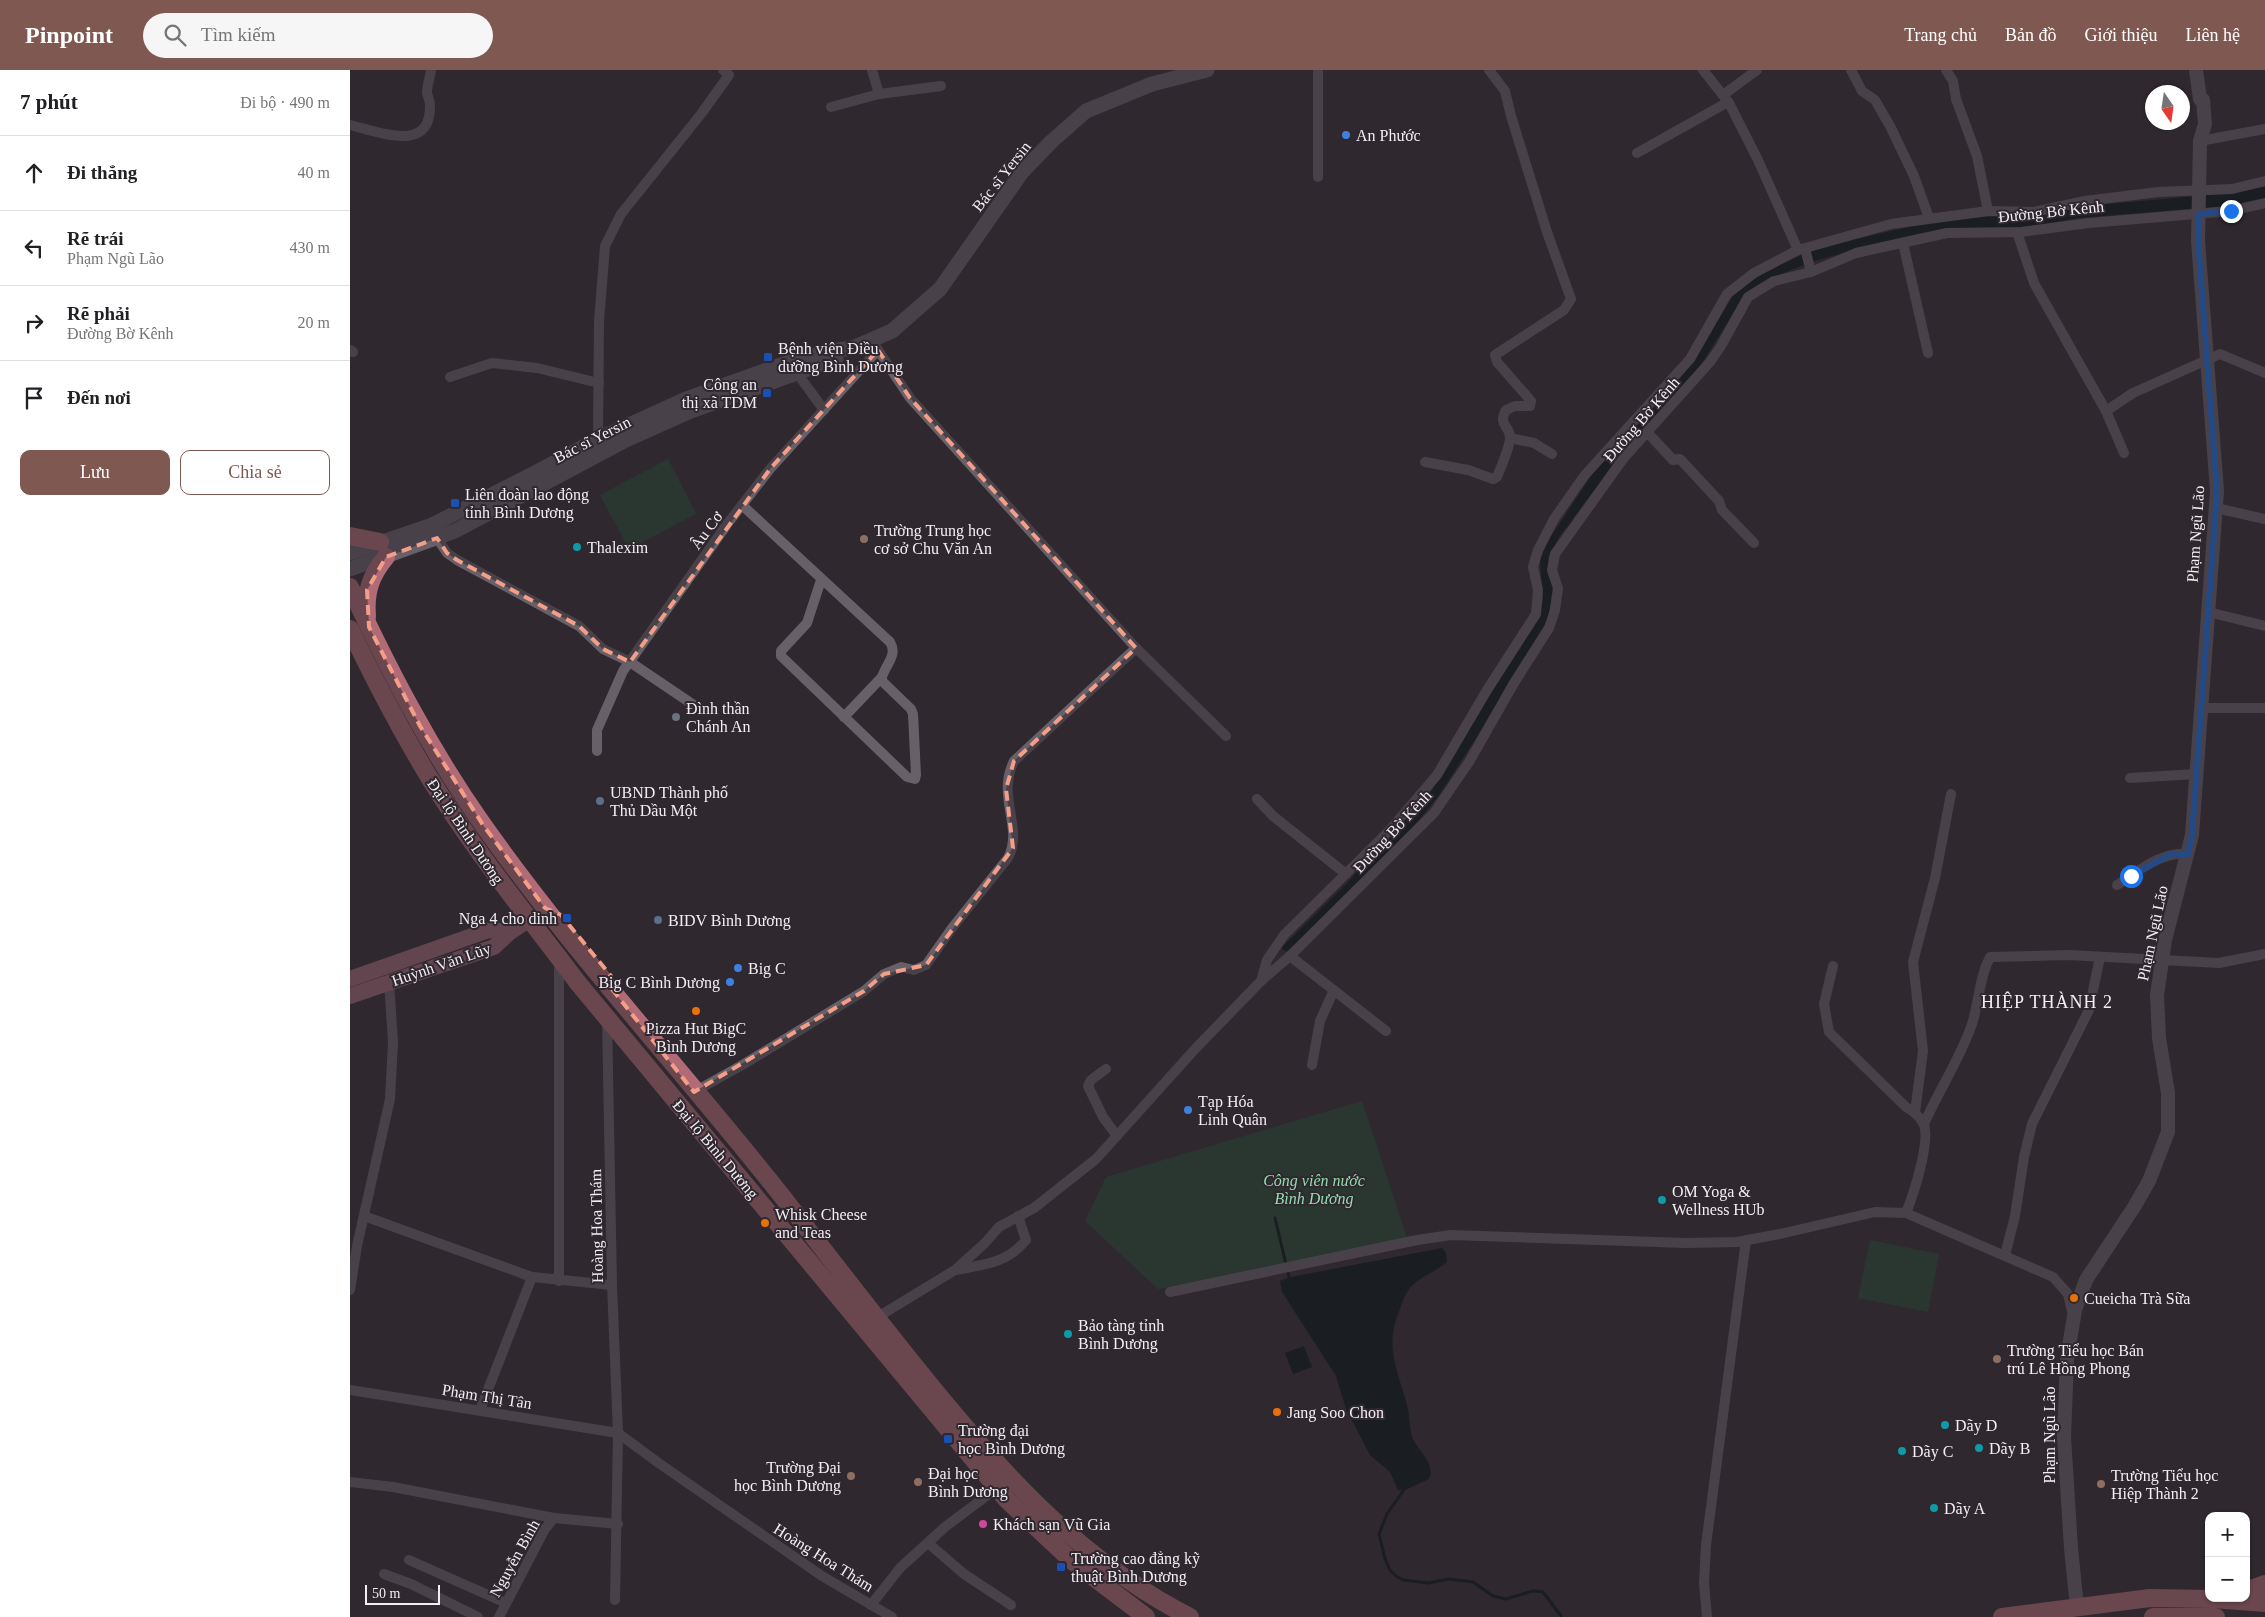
<!DOCTYPE html>
<html lang="vi">
<meta charset="utf-8">
<style>
body{margin:0;font-family:"Times New Roman",serif;background:#f6f6f6;color:#202124}
.controls{position:absolute;right:15px;bottom:15px;display:grid;overflow:hidden;border-radius:10px;box-shadow:0 1px 4px #0004}
.controls button{width:45px;height:45px;display:grid;place-items:center;padding:0;border:0;border-bottom:1px solid #e0e0e0;background:#fff;color:#202124;font:25px sans-serif}
.compass{position:absolute;left:1795px;top:15px;width:45px;height:45px;border-radius:50%;background:#fff;box-shadow:0 1px 4px #0004;rotate:167deg}
.scale{position:absolute;left:15px;bottom:12px;width:75px;box-sizing:border-box;padding-left:5px;border:2px solid #f3eef3;border-top:0;font-size:14px;line-height:18px;white-space:nowrap;color:#f3eef3;-webkit-text-stroke:4px #2f282f;paint-order:stroke}
.stop{position:absolute;width:15px;height:15px;margin:-11px;border:4px solid #1a73e8;border-radius:50%;background:#fff}
.stop.end{background:#1a73e8;border-color:#fff;box-shadow:0 1px 5px #0008}
.list{margin:0;padding:0;list-style:none}
h2{display:flex;justify-content:space-between;align-items:center;height:65px;margin:0;padding:0 20px;font-size:21px}
h2 small{font-size:16px;font-weight:400;color:#757577}
.list li{display:grid;grid-template-columns:32px 1fr auto;gap:15px;align-items:center;box-sizing:border-box;height:75px;padding:0 20px;border-top:1px solid #e0e0e0}
.list b{display:block;font-size:19px;white-space:nowrap}
.list p{margin:0;font-size:16px;white-space:nowrap;color:#757577}
.list em{font-size:16px;font-style:normal;color:#757577}
.actions{display:flex;gap:10px;padding:15px 20px}
.actions a{flex:1;padding:11px 0;border:1px solid #7f5951;border-radius:10px;text-align:center;font-size:18px;color:#7f5951}
.actions .main{background:#7f5951;color:#fff}
.icon{flex:none;width:28px;height:28px;fill:none;stroke:currentColor;stroke-width:2;stroke-linecap:round;stroke-linejoin:round}
.map{position:relative;flex:none;width:1915px;height:1547px;overflow:hidden}
header{display:flex;align-items:center;gap:30px;box-sizing:border-box;height:70px;padding:0 25px;background:#7f5951;color:#fff}
header strong{font-size:24px}
nav{display:flex;gap:28px;margin-inline-start:auto;font-size:18px}
.search{width:350px;height:45px;background:#f6f6f6;display:flex;align-items:center;gap:12px;box-sizing:border-box;padding:0 18px;border-radius:28px;color:#757577;font-size:19px}
main{display:flex}
aside{flex:1;background:#fff}
.map>svg:first-child{display:block}
.green{fill:#244a34}
.water{fill:#011213}
.lines{fill:none;stroke-linecap:round;stroke-linejoin:round}
.stream{stroke:#011213;stroke-width:3}
.minor{stroke:#686068;stroke-width:10}
.tertiary{stroke:#686068;stroke-width:14}
.secondary{stroke:#686068;stroke-width:15}
.primary{stroke:#9f6873;stroke-width:16}
.trunk{stroke:#b16b76;stroke-width:18}
.route{stroke:#1a73e8;stroke-width:6}
.marked{fill:none;stroke:#f49e87;stroke-width:4;stroke-dasharray:10 6;stroke-linejoin:round}
.shop-dot{fill:#3f7fe0;stroke:#2f282f;stroke-width:2}
.transit-dot{fill:#1a4fb4;stroke:#2f282f;stroke-width:2}
.education-dot{fill:#8d6e63;stroke:#2f282f;stroke-width:2}
.culture-dot{fill:#0f9aa8;stroke:#2f282f;stroke-width:2}
.worship-dot{fill:#6b7280;stroke:#2f282f;stroke-width:2}
.service-dot{fill:#5c6f8a;stroke:#2f282f;stroke-width:2}
.food-dot{fill:#e8710a;stroke:#2f282f;stroke-width:2}
.hotel-dot{fill:#d1479c;stroke:#2f282f;stroke-width:2}
.labels{text-anchor:middle;stroke-width:4;stroke-linejoin:round;paint-order:stroke}
.poi-label{font-size:16px;fill:#f3eef3;stroke:#2f282f;text-anchor:start}
.street-label{font-size:16px;fill:#f3eef3;stroke:#2f282f}
.park-label{font-size:16px;font-style:italic;fill:#93ddb0;stroke:#2f282f}
.neighbourhood-label{font-size:18px;letter-spacing:1px;fill:#f3eef3;stroke:#2f282f}
</style>
<header>
<strong>Pinpoint</strong>
<div class="search"><svg class="icon" aria-label="search" viewBox="0 0 24 24"><circle cx="10" cy="10" r="6"/><path d="M15 15l6 6"/></svg>Tìm kiếm</div>
<nav><a>Trang chủ</a><a>Bản đồ</a><a>Giới thiệu</a><a>Liên hệ</a></nav>
</header>
<main>
<aside>
<h2>7 phút<small>Đi bộ · 490 m</small></h2>
<ul class="list">
<li><svg class="icon" aria-label="ahead" viewBox="0 0 24 24"><path d="M12 20V5M6 11l6-6 6 6"/></svg><div><b>Đi thẳng</b></div><em>40 m</em></li>
<li><svg class="icon" aria-label="left" viewBox="0 0 24 24"><path d="M17 20v-9H6M10 6l-5 5 5 5"/></svg><div><b>Rẽ trái</b><p>Phạm Ngũ Lão</p></div><em>430 m</em></li>
<li><svg class="icon" aria-label="right" viewBox="0 0 24 24"><path d="M7 20v-9h11M14 6l5 5-5 5"/></svg><div><b>Rẽ phải</b><p>Đường Bờ Kênh</p></div><em>20 m</em></li>
<li><svg class="icon" aria-label="arrive" viewBox="0 0 24 24"><path d="M6 21V4h12l-3 4 3 4H6"/></svg><div><b>Đến nơi</b></div></li>
</ul>
<div class="actions"><a class="main">Lưu</a><a>Chia sẻ</a></div>
</aside>
<div class="map">
<svg width="1915" height="1547" viewBox="0 0 1915 1547">
<rect width="100%" height="100%" fill="#2f282f"/>
<g class="green">
<polygon points="318,389 346,444 279,479 250,425"/>
<polygon points="1012,1031 1059,1174 808,1219 735,1151 756,1107"/>
<polygon points="1520,1170 1589,1184 1578,1242 1508,1228"/>
</g>
<g class="water">
<polygon points="1915,115 1915,128 1875,136 1729,148 1671,158 1619,158 1571,163 1517,176 1462,192 1436,202 1404,219 1392,229 1347,301 1276,377 1210,466 1198,488 1199,500 1203,517 1198,549 1123,673 1089,725 1069,750 1041,780 937,882 931,878 996,814 1082,720 1189,545 1193,530 1190,490 1198,471 1243,403 1322,318 1344,291 1385,222 1412,203 1467,178 1576,153 1648,145 1659,148 1676,148 1736,136 1869,124"/>
<path d="M 1092,1178 L 1096,1183 L 1097,1192 C 1086,1202 1070,1206 1060,1218 C 1055,1224 1052,1232 1050,1239 C 1034,1276 1047,1298 1057,1335 C 1060,1345 1059,1359 1063,1369 C 1069,1382 1086,1393 1079,1409 L 1055,1420 L 1048,1420 L 1040,1402 L 1020,1385 L 996,1339 L 986,1306 L 932,1222 L 930,1211 L 941,1207 Z"/>
<polygon points="954,1276 962,1297 943,1304 935,1283"/>
</g>
<g class="lines">
<g class="stream">
<polyline points="925,1148 940,1211"/>
<polyline points="1055,1418 1037,1444 1029,1464 1035,1489 1040,1500 1046,1506 1053,1510 1078,1513 1099,1509 1123,1512 1143,1526 1156,1529 1183,1521 1193,1522 1211,1546"/>
</g>
<g class="minor">
<polyline points="522,0 529,24"/>
<polyline points="1353,0 1379,33 1408,90 1448,180"/>
<polyline points="1501,0 1512,21 1525,30 1540,56 1564,106 1579,148"/>
<polyline points="1596,0 1603,11 1606,29 1627,86 1638,141"/>
<polyline points="1373,25 1407,0"/>
<polyline points="481,37 529,24 591,16"/>
<path d="M 0,55 C 30,62 81,84 80,35 C 80,31 78,27 77,23 C 77,15 80,8 81,0"/>
<polyline points="1850,71 1915,59"/>
<polyline points="1287,83 1378,32"/>
<polyline points="968,107 968,0"/>
<polyline points="1667,162 1684,213 1756,341 1774,383"/>
<polyline points="1553,173 1578,283"/>
<polyline points="1455,178 1461,202"/>
<polyline points="522,271 560,328 786,578 876,666"/>
<polyline points="0,280 3,282"/>
<polyline points="447,303 474,340"/>
<polyline points="100,307 142,293 187,298 249,313"/>
<polyline points="1756,341 1783,323 1870,284 1915,303"/>
<polyline points="1297,362 1323,390 1330,389 1369,431 1372,440 1404,473"/>
<polyline points="1160,368 1184,373 1202,384"/>
<polyline points="248,369 249,251 255,176 271,144 351,44 379,5 373,0"/>
<path d="M 1075,392 L 1118,400 L 1143,409 L 1147,407 C 1151,397 1159,379 1160,369 C 1161,355 1147,356 1156,340 L 1165,336 L 1180,336 L 1181,331 L 1147,292 L 1145,285 L 1214,240 L 1221,229 L 1197,162 L 1161,46 L 1155,21 L 1139,0"/>
<path d="M 392,435 L 540,572 C 548,585 536,594 532,607 L 532,611 L 561,639 L 563,644 L 566,705 L 565,709 L 557,707 L 431,586 L 431,581 L 457,553 L 471,510"/>
<polyline points="1866,438 1915,449"/>
<polyline points="87,468 97,483 107,490 229,556 253,579 280,592 351,640"/>
<polyline points="1858,542 1915,556"/>
<polyline points="1851,638 1915,638"/>
<polyline points="494,647 532,607"/>
<polyline points="247,681 247,660 273,601 378,453 420,399 528,280"/>
<polyline points="1780,708 1846,704"/>
<polyline points="907,729 923,746 996,804"/>
<path d="M 1767,815 C 1789,801 1811,781 1838,784"/>
<polyline points="940,886 1036,961"/>
<polyline points="209,889 209,1211"/>
<path d="M 1483,896 L 1474,934 L 1479,962 L 1556,1037 C 1563,1041 1569,1045 1573,1053 C 1582,1068 1563,1126 1556,1143 L 1703,1207 L 1718,1224 L 1723,1245"/>
<polyline points="911,911 940,886 1084,743 1119,692 1164,613 1199,558 1205,540 1208,518 1202,500 1205,484 1273,389 1360,292 1371,276 1398,227 1424,211 1461,202 1506,183 1597,163 1671,162 1739,153 1881,141 1915,133"/>
<polyline points="257,948 262,1215 268,1363 265,1530"/>
<polyline points="962,995 970,951 984,920"/>
<polyline points="756,999 741,1010 738,1016 753,1047 767,1066"/>
<path d="M 344,1022 L 394,994 L 514,921 L 534,904 L 551,897 L 564,900 L 576,895 L 602,858 L 658,788 C 674,758 646,727 664,691 L 786,578"/>
<polyline points="1565,1042 1573,981 1563,892 1585,808 1601,724"/>
<path d="M 1574,1054 C 1589,1020 1610,989 1622,954 C 1629,932 1629,908 1640,887 L 1719,885 L 1869,893 L 1915,884"/>
<polyline points="14,1146 182,1207 262,1215"/>
<polyline points="1655,1185 1665,1146 1674,1087 1682,1054 1739,940 1750,887"/>
<path d="M 606,1200 C 632,1195 658,1193 676,1170 L 668,1146"/>
<polyline points="0,1220 7,1176 40,1029 43,972 39,912"/>
<polyline points="820,1222 1067,1170 1101,1165 1336,1173 1387,1172 1430,1164 1525,1142 1556,1143"/>
<polyline points="526,1248 605,1200 634,1174 649,1157 684,1138 746,1089 846,978 911,911 917,890 934,865 1040,760 1087,705 1137,620 1186,544 1188,520 1183,497 1188,480 1204,449 1234,406 1340,289 1377,224 1404,203 1448,180 1541,154 1638,141 1684,142 1735,131 1808,122 1882,119 1915,111"/>
<polyline points="0,1320 268,1363 310,1394 472,1506 542,1547"/>
<polyline points="130,1340 182,1207"/>
<polyline points="0,1412 43,1417 204,1448"/>
<polyline points="578,1473 614,1504 661,1535"/>
<polyline points="59,1490 156,1533"/>
<polyline points="34,1504 61,1514 128,1547"/>
<polyline points="521,1535 550,1498 595,1457 647,1418"/>
<polyline points="149,1547 195,1459 204,1448 268,1454"/>
<polyline points="1357,1547 1354,1513 1356,1475 1396,1170"/>
</g>
<polyline class="tertiary" points="1727,1537 1721,1478 1714,1367 1717,1289 1725,1240 1736,1210 1784,1137 1799,1111 1818,1062 1818,1023 1809,968 1807,925 1815,870 1842,765 1867,421 1848,171 1850,71 1855,54 1853,30 1850,29 1846,0"/>
<g class="secondary">
<polyline points="0,483 82,455 181,405 248,369 336,329 428,296 479,281 503,278 542,261 590,219 672,102 701,72 736,41 802,14 857,0"/>
<polyline points="0,499 105,461 276,370 341,341 486,289"/>
</g>
<g class="primary">
<polyline points="0,909 139,860 160,862"/>
<polyline points="0,926 144,877 160,862 178,850"/>
</g>
<g class="trunk">
<polyline points="0,466 30,472"/>
<path d="M 0,517 C 38,598 79,678 131,752 C 224,884 335,1003 435,1130 C 479,1187 523,1244 568,1300 C 645,1396 728,1490 840,1547"/>
<path d="M 17,547 C 15,523 20,506 36,487"/>
<path d="M 0,559 C 24,609 50,659 79,707 C 123,779 177,845 228,913 L 657,1430 L 721,1490 L 796,1547"/>
<polyline points="1896,1521 1915,1514"/>
<polyline points="1652,1547 1800,1528 1863,1529 1915,1533"/>
<polyline points="1803,1547 1866,1547"/>
</g>
</g>
<g class="lines">
<polyline class="route" points="1781,806 1821,784 1838,784 1842,765 1867,421 1848,171 1849,144 1881,141"/>
</g>
<path d="M0 0H1915V1547H0ZM 528,280 L 560,328 L 786,578 L 664,691 L 656,719 L 663,778 L 576,895 L 534,904 L 514,921 L 344,1022 L 261,918 L 261,906 L 211,845 L 195,838 L 133,755 L 70,656 L 19,557 L 17,520 L 36,487 L 87,468 L 97,483 L 107,490 L 229,556 L 253,579 L 280,592 L 420,399 Z" fill="#2f282f" fill-opacity=".55" fill-rule="evenodd"/>
<path class="marked" d="M 528,280 L 560,328 L 786,578 L 664,691 L 656,719 L 663,778 L 576,895 L 534,904 L 514,921 L 344,1022 L 261,918 L 261,906 L 211,845 L 195,838 L 133,755 L 70,656 L 19,557 L 17,520 L 36,487 L 87,468 L 97,483 L 107,490 L 229,556 L 253,579 L 280,592 L 420,399 Z"/>
<g class="shop-dot">
<circle cx="996" cy="65" r="5"/>
<circle cx="388" cy="898" r="5"/>
<circle cx="380" cy="912" r="5"/>
<circle cx="838" cy="1040" r="5"/>
</g>
<g class="transit-dot">
<rect x="413" y="282" width="10" height="10" rx="2.5"/>
<rect x="412" y="318" width="10" height="10" rx="2.5"/>
<rect x="100" y="428" width="10" height="10" rx="2.5"/>
<rect x="212" y="843" width="10" height="10" rx="2.5"/>
<rect x="593" y="1364" width="10" height="10" rx="2.5"/>
<rect x="706" y="1492" width="10" height="10" rx="2.5"/>
</g>
<g class="education-dot">
<circle cx="514" cy="469" r="5"/>
<circle cx="1647" cy="1289" r="5"/>
<circle cx="501" cy="1406" r="5"/>
<circle cx="568" cy="1412" r="5"/>
<circle cx="1751" cy="1414" r="5"/>
</g>
<g class="culture-dot">
<circle cx="227" cy="477" r="5"/>
<circle cx="1312" cy="1130" r="5"/>
<circle cx="718" cy="1264" r="5"/>
<circle cx="1595" cy="1355" r="5"/>
<circle cx="1629" cy="1378" r="5"/>
<circle cx="1552" cy="1381" r="5"/>
<circle cx="1584" cy="1438" r="5"/>
</g>
<circle class="worship-dot" cx="326" cy="647" r="5"/>
<g class="service-dot">
<circle cx="250" cy="731" r="5"/>
<circle cx="308" cy="850" r="5"/>
</g>
<g class="food-dot">
<circle cx="346" cy="941" r="5"/>
<circle cx="415" cy="1153" r="5"/>
<circle cx="1724" cy="1228" r="5"/>
<circle cx="927" cy="1342" r="5"/>
</g>
<circle class="hotel-dot" cx="633" cy="1454" r="5"/>
<g class="labels">
<g class="poi-label">
<text x="1006" y="71">An Phước</text>
<text x="428" y="284">Bệnh viện Điều<tspan x="428" dy="18">dưỡng Bình Dương</tspan></text>
<text x="407" y="320" text-anchor="end">Công an<tspan x="407" dy="18">thị xã TDM</tspan></text>
<text x="115" y="430">Liên đoàn lao động<tspan x="115" dy="18">tỉnh Bình Dương</tspan></text>
<text x="524" y="466">Trường Trung học<tspan x="524" dy="18">cơ sở Chu Văn An</tspan></text>
<text x="237" y="483">Thalexim</text>
<text x="336" y="644">Đình thần<tspan x="336" dy="18">Chánh An</tspan></text>
<text x="260" y="728">UBND Thành phố<tspan x="260" dy="18">Thủ Dầu Một</tspan></text>
<text x="207" y="854" text-anchor="end">Nga 4 cho dinh</text>
<text x="318" y="856">BIDV Bình Dương</text>
<text x="398" y="904">Big C</text>
<text x="370" y="918" text-anchor="end">Big C Bình Dương</text>
<text x="346" y="964" text-anchor="middle">Pizza Hut BigC<tspan x="346" dy="18">Bình Dương</tspan></text>
<text x="848" y="1037">Tạp Hóa<tspan x="848" dy="18">Linh Quân</tspan></text>
<text x="1322" y="1127">OM Yoga &amp;<tspan x="1322" dy="18">Wellness HUb</tspan></text>
<text x="425" y="1150">Whisk Cheese<tspan x="425" dy="18">and Teas</tspan></text>
<text x="1734" y="1234">Cueicha Trà Sữa</text>
<text x="728" y="1261">Bảo tàng tỉnh<tspan x="728" dy="18">Bình Dương</tspan></text>
<text x="1657" y="1286">Trường Tiểu học Bán<tspan x="1657" dy="18">trú Lê Hồng Phong</tspan></text>
<text x="937" y="1348">Jang Soo Chon</text>
<text x="1605" y="1361">Dãy D</text>
<text x="608" y="1366">Trường đại<tspan x="608" dy="18">học Bình Dương</tspan></text>
<text x="1639" y="1384">Dãy B</text>
<text x="1562" y="1387">Dãy C</text>
<text x="491" y="1403" text-anchor="end">Trường Đại<tspan x="491" dy="18">học Bình Dương</tspan></text>
<text x="578" y="1409">Đại học<tspan x="578" dy="18">Bình Dương</tspan></text>
<text x="1761" y="1411">Trường Tiểu học<tspan x="1761" dy="18">Hiệp Thành 2</tspan></text>
<text x="1594" y="1444">Dãy A</text>
<text x="643" y="1460">Khách sạn Vũ Gia</text>
<text x="721" y="1494">Trường cao đẳng kỹ<tspan x="721" dy="18">thuật Bình Dương</tspan></text>
</g>
<g class="street-label">
<text transform="translate(651 106) rotate(-52)" y="6">Bác sĩ Yersin</text>
<text transform="translate(1701 141) rotate(-6)" y="6">Đường Bờ Kênh</text>
<text transform="translate(1291 349) rotate(-49)" y="6">Đường Bờ Kênh</text>
<text transform="translate(242 369) rotate(-27)" y="6">Bác sĩ Yersin</text>
<text transform="translate(356 460) rotate(-54)" y="6">Âu Cơ</text>
<text transform="translate(1845 464) rotate(-86)" y="6">Phạm Ngũ Lão</text>
<text transform="translate(116 761) rotate(56)" y="6">Đại lộ Bình Dương</text>
<text transform="translate(1042 761) rotate(-47)" y="6">Đường Bờ Kênh</text>
<text transform="translate(1802 863) rotate(-78)" y="6">Phạm Ngũ Lão</text>
<text transform="translate(91 894) rotate(-19)" y="6">Huỳnh Văn Lũy</text>
<text transform="translate(366 1079) rotate(50)" y="6">Đại lộ Bình Dương</text>
<text transform="translate(246 1156) rotate(-91)" y="6">Hoàng Hoa Thám</text>
<text transform="translate(137 1326) rotate(9)" y="6">Phạm Thị Tân</text>
<text transform="translate(1699 1365) rotate(-90)" y="6">Phạm Ngũ Lão</text>
<text transform="translate(474 1487) rotate(32)" y="6">Hoàng Hoa Thám</text>
<text transform="translate(164 1488) rotate(-61)" y="6">Nguyễn Bình</text>
</g>
<g class="park-label">
<text x="964" y="1116">Công viên nước<tspan x="964" dy="18">Bình Dương</tspan></text>
</g>
<g class="neighbourhood-label">
<text x="1697" y="938">HIỆP THÀNH 2</text>
</g>
</g>
</svg>
<div class="controls">
<button>+</button>
<button>−</button>
</div>
<svg class="compass" viewBox="-18 -18 36 36"><path d="M0-13l5 13h-10z" fill="#e53935"/><path d="M0 13l5-13h-10z" fill="#757577"/></svg>
<div class="scale">50 m</div>
<div class="stop" style="left:1781px;top:806px"></div>
<div class="stop end" style="left:1881px;top:141px"></div>
</div>
</main>
